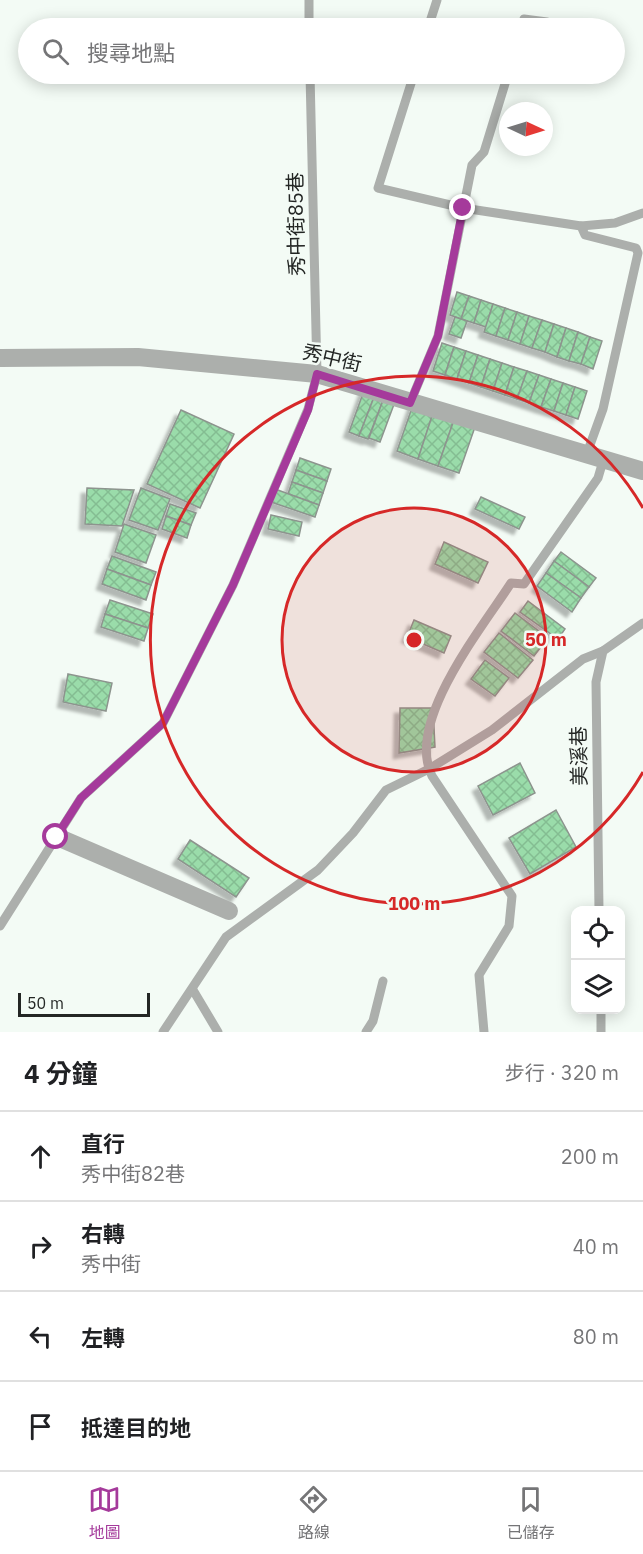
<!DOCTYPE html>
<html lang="zh-TW">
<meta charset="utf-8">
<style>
body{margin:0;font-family:"IBM Plex Sans","Noto Sans TC",sans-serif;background:#f2f2f2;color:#202124}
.controls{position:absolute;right:18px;bottom:18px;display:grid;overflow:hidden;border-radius:12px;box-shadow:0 3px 15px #0003}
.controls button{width:54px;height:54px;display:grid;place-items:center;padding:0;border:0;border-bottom:2px solid #e0e0e0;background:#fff;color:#202124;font:30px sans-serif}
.compass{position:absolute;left:499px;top:102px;width:54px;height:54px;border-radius:50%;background:#fff;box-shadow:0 3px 15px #0003;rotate:94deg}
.scale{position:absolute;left:18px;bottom:15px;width:132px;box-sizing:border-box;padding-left:6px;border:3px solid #232624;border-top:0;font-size:16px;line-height:21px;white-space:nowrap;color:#232624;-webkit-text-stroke:4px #f3fbf5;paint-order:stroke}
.stop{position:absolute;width:18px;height:18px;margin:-14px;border:4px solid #a53a9b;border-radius:50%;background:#fff}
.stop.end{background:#a53a9b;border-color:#fff;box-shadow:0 2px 6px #0008}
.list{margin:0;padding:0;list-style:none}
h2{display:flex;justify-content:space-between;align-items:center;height:78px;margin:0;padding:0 24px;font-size:26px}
h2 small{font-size:20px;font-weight:400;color:#757577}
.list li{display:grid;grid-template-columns:39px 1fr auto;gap:18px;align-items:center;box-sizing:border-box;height:90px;padding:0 24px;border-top:2px solid #e0e0e0}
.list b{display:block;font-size:22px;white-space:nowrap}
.list p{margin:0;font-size:20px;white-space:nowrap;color:#757577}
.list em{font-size:20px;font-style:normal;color:#757577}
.icon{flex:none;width:33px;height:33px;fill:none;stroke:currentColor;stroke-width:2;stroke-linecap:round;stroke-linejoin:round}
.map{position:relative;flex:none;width:643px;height:1032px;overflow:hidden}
.search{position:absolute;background:#fff;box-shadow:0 3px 15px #0003;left:18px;right:18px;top:18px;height:66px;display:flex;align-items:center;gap:15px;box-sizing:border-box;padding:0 21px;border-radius:33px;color:#757577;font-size:22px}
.sheet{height:438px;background:#fff}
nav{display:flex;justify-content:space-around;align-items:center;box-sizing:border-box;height:84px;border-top:2px solid #e0e0e0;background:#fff;font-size:16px;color:#757577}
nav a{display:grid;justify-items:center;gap:3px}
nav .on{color:#a53a9b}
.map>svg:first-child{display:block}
.building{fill:url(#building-cross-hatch);stroke:#8d948e;stroke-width:1.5;filter:url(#shadow)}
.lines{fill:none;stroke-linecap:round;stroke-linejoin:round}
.service{stroke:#acafac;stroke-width:9}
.minor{stroke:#acafac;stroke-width:18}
.route{stroke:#a53a9b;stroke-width:8}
.ring{fill:none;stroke:#d62828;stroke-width:3}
.labels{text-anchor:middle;stroke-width:5;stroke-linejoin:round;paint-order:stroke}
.street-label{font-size:20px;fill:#232624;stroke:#f3fbf5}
.centre{fill:#d62828;stroke:#f3fbf5;stroke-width:3}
.ring-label{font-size:18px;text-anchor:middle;font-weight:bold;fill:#d62828;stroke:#f3fbf5;stroke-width:5;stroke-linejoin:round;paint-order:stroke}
</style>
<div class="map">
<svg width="643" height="1032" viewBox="0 0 643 1032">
<defs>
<pattern id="building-cross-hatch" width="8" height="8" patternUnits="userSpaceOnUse" patternTransform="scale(1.5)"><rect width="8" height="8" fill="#9adcaa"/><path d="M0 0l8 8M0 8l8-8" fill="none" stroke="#84bd92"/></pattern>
<filter id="shadow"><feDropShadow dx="-5.5" dy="5.5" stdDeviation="1.5" flood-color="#0004"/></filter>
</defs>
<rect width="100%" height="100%" fill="#f3fbf5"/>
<g class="building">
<polygon points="457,292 469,296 461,319 450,315"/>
<polygon points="469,296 481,300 474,323 461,319"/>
<polygon points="481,300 493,304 486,327 474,323"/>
<polygon points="493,304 505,308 496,336 484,332"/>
<polygon points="505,308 517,312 508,340 496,336"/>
<polygon points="517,312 529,316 520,344 508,340"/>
<polygon points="529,316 542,320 532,348 520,344"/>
<polygon points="455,317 467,321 461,338 449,334"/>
<polygon points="542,320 554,324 545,352 532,348"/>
<polygon points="554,324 566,328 557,357 545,352"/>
<polygon points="566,328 578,332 569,361 557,357"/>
<polygon points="578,332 590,337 581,364 569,361"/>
<polygon points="590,337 602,341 593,369 581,364"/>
<polygon points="442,343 454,347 445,375 433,371"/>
<polygon points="454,347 466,351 457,379 445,375"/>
<polygon points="466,351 478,355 469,383 457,379"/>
<polygon points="478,355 490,359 481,387 469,383"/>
<polygon points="490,359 502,363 493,391 481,387"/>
<polygon points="502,363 514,367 505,395 493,391"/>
<polygon points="514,367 527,371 517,399 505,395"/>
<polygon points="527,371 539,375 529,403 517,399"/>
<polygon points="539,375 551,379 541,407 529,403"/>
<polygon points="551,379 563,383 554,411 541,407"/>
<polygon points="563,383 575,387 566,415 554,411"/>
<polygon points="575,387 587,391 578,419 566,415"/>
<polygon points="365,388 376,392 359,436 349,432"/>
<polygon points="376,392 385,395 368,439 359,436"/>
<polygon points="385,395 396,399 380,442 369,438"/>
<polygon points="414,402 434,410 418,459 397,451"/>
<polygon points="181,410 234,434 200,508 147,484"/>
<polygon points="434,410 455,417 438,466 418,459"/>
<polygon points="455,417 476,424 459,473 438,466"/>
<polygon points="300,458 331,469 327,481 296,470"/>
<polygon points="296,470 327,481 323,493 292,482"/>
<polygon points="292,482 323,493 319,505 288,494"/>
<polygon points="87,488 134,490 122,526 85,524"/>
<polygon points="141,488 170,499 158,530 129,520"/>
<polygon points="275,489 319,505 315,517 271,502"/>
<polygon points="481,497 525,517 519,529 475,509"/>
<polygon points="170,504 196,513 191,525 166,516"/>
<polygon points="271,515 302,522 299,536 268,529"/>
<polygon points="166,516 191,525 187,538 162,529"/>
<polygon points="124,524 156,535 146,563 115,552"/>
<polygon points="444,542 488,562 478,583 435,564"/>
<polygon points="561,552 596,578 589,587 554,561"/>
<polygon points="112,556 156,572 151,585 107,569"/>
<polygon points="554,561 589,587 581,598 546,573"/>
<polygon points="107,569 151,585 146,600 102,584"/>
<polygon points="546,573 581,598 572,612 537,586"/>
<polygon points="110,600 153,614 148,628 105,614"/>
<polygon points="528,601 565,629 558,639 520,612"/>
<polygon points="515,613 548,638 534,656 501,631"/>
<polygon points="105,614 148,628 144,641 101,627"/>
<polygon points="414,620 451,636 444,653 407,637"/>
<polygon points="499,633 533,660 518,678 484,652"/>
<polygon points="485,660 509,678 495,696 471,679"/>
<polygon points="68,674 112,683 106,711 63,702"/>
<polygon points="400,708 433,708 435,747 399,753"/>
<polygon points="520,763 535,793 493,815 478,786"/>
<polygon points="556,810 576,847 530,874 509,838"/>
<polygon points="190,840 249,878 236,897 178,859"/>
</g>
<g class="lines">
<g class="service">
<polyline points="309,0 309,28"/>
<polyline points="428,28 437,0"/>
<polyline points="521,28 524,19 547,22"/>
<polyline points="414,74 378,188 463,208 581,226 585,235 636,248 638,253 603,409 586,456"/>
<polyline points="581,226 615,223 643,213"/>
<polyline points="410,403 438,336 472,165 484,152 508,74"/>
<polyline points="599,910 596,682 603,651 643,623"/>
<polyline points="0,926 81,798 163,723 233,585 308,409 317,374 310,74"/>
<polyline points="193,990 218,1032"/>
<polyline points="601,1010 601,1032"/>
<polyline points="163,1032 226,937 318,870 353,833 386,790 429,769 492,730 583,659 603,651"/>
<polyline points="366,1032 373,1021 383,981"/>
<path d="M 484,1032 L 479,975 L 509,926 L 512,896 L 432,776 C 405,722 482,628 511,583 L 524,584 L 598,478 L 603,461"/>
</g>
<g class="minor">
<polyline points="0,358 138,357 317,374 643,471"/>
<polyline points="55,836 229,911"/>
</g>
</g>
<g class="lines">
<polyline class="route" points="56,837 81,798 163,723 233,585 308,410 317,374 410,403 438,336 463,208"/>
</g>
<circle cx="414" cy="640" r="132" fill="#d62828" fill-opacity=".12"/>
<g class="ring">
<circle cx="414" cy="640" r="132"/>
<path d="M643 772A264 264 0 1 1 643 508"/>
</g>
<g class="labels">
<g class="street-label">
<text transform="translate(296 224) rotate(-91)" y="7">秀中街85巷</text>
<text transform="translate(332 358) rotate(13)" y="7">秀中街</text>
<text transform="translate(579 756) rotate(-91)" y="7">美溪巷</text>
</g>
</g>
<circle cx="414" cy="640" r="9" class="centre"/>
<g class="ring-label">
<text x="546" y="646">50 m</text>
<text x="414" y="910">100 m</text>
</g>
</svg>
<div class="controls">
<button><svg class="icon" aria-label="locate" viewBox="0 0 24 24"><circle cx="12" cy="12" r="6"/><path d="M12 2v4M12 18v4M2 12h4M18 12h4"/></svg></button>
<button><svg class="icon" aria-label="layers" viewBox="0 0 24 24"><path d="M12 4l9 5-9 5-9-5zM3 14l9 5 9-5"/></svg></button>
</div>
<svg class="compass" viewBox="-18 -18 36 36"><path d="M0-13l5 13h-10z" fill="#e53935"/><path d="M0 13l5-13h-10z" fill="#757577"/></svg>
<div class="scale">50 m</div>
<div class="stop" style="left:56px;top:837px"></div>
<div class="stop end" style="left:463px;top:208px"></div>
<div class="search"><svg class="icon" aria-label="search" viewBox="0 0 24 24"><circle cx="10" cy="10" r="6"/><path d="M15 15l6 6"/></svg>搜尋地點</div>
</div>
<section class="sheet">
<h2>4 分鐘<small>步行 · 320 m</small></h2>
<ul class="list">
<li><svg class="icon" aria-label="ahead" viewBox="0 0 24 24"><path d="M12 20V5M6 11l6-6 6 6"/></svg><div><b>直行</b><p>秀中街82巷</p></div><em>200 m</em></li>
<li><svg class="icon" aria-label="right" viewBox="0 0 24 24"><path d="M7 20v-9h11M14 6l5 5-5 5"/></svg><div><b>右轉</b><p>秀中街</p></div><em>40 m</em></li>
<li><svg class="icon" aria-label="left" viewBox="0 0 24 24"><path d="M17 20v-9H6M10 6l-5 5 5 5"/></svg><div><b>左轉</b></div><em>80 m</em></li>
<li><svg class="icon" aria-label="arrive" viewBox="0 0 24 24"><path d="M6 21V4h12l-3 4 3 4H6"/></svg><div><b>抵達目的地</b></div></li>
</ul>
</section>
<nav>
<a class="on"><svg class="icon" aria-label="map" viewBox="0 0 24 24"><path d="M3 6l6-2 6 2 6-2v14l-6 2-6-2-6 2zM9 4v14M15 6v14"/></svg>地圖</a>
<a><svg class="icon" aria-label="directions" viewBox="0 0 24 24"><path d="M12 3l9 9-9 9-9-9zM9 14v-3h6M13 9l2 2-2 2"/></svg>路線</a>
<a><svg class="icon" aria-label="saved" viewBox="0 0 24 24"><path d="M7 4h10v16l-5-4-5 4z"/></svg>已儲存</a>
</nav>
